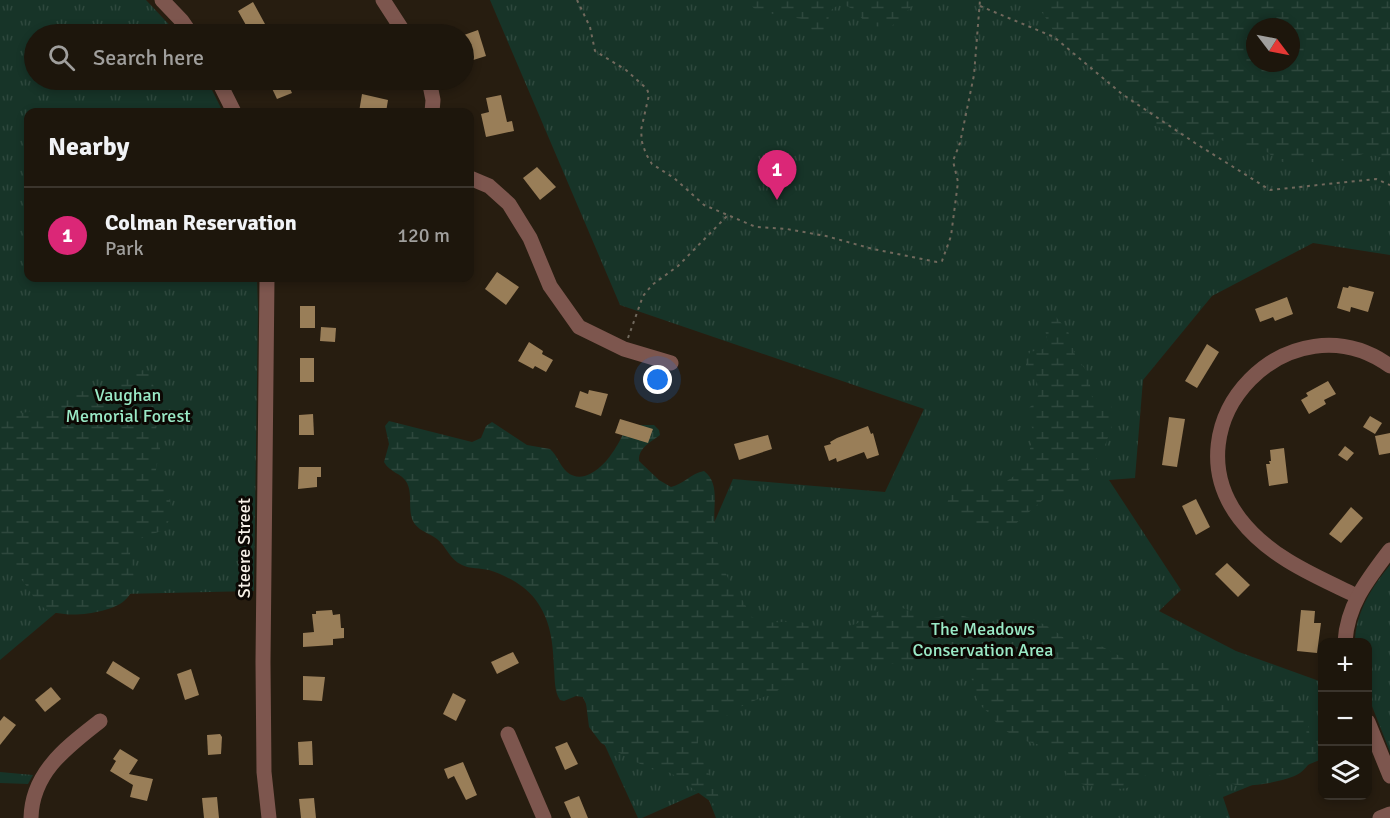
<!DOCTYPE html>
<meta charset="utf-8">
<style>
body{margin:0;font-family:Signika,sans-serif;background:#2a231a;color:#f1f3f6}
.controls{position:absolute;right:18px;bottom:18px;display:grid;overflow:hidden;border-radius:12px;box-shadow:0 3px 9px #0003}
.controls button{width:54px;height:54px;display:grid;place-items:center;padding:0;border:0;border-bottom:2px solid #3b352d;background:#1d160c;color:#f1f3f6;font:30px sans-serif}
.compass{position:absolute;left:1246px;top:18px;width:54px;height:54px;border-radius:50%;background:#1d160c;box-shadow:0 3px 9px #0003;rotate:122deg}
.you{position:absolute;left:658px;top:380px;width:21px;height:21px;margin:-15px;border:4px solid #fff;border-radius:50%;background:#1a73e8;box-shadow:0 0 0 9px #1a73e833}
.badge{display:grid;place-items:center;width:39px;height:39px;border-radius:50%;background:#db2777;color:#fff;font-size:20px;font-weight:700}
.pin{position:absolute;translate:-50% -50px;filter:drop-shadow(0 2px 3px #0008)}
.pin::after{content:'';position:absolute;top:32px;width:21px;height:18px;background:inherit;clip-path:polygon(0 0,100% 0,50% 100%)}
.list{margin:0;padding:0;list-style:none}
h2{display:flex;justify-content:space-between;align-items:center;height:78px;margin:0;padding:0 24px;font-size:26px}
h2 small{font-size:20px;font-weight:400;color:#a09f9d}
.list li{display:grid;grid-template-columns:39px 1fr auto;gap:18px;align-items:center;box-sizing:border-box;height:96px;padding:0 24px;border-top:2px solid #3b352d}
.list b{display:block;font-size:22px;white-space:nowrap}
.list p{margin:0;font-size:20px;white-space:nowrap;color:#a09f9d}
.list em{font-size:20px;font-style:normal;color:#a09f9d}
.icon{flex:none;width:33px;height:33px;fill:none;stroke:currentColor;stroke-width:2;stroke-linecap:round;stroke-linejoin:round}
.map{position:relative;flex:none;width:1390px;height:818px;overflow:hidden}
.search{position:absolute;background:#1d160c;box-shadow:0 3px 9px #0003;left:24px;top:24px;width:450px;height:66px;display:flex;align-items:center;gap:15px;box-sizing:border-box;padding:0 21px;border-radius:33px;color:#a09f9d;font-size:22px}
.panel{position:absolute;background:#1d160c;box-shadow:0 3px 9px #0003;left:24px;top:108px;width:450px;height:174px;border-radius:12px}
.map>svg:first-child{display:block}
.grass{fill:url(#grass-tufts);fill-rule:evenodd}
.wetland{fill:url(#wetland-marsh);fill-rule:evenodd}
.building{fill:#997e58}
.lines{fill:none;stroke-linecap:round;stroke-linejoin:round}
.path{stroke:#71695d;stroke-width:2;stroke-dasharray:3 4.5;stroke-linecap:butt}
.minor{stroke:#7d564e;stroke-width:15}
.labels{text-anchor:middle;stroke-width:6;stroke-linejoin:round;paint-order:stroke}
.park-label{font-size:18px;fill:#9ae9c6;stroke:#0c0804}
.street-label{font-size:18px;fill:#f7f1e8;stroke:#0c0804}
</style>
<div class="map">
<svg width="1390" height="818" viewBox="0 0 1390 818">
<defs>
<pattern id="grass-tufts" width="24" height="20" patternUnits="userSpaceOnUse" patternTransform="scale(1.5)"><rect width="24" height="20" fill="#173428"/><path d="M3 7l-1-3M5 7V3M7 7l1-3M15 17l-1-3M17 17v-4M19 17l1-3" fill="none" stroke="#2e483d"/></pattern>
<pattern id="wetland-marsh" width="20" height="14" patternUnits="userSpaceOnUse" patternTransform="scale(1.5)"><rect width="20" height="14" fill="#173428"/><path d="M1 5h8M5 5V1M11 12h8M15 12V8" fill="none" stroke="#2e483d"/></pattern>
</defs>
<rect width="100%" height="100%" fill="#271d10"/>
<g class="grass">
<polygon points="0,0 146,0 178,34 34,34 34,80 207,80 223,112 28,112 28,278 257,278 258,309 254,591 77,595 0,660"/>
<path d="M 490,0 L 1390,0 L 1390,255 L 1313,243 L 1212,296 L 1143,380 L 1135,478 L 1109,480 L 1181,590 L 1159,611 L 1236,651 L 1322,682 L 1322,759 L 1293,771 L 1292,769 L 1223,797 L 1230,818 L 716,818 L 705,790 L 642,818 L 638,818 L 551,627 L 695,567 L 733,479 L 885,492 L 924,409 L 620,305 ZM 1255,27 L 1291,27 L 1291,63 L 1255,63 Z"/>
<path d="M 1390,565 L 1390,752 L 1368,696 L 1368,642 L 1355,642 L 1355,639 C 1357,610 1372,587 1390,565 Z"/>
<polygon points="0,772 33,775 28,784 0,783"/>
</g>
<g class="wetland">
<path d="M 745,0 L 918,0 L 891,27 L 869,26 L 853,9 L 842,4 C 827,9 829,14 828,29 L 816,35 L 802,19 L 757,11 Z"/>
<path d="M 1031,0 L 1390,0 L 1390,160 L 1366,153 L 1330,164 L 1303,161 L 1287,163 L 1279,161 L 1259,146 L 1245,147 L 1214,138 L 1178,137 L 1143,119 L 1119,84 L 1062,45 L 1044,15 ZM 1255,27 L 1291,27 L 1291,63 L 1255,63 Z"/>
<path d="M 1056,317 L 1068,331 L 1075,355 L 1088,373 L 1092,397 L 1112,407 L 1113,424 L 1104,448 L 1077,487 L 1044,499 L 1013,526 L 982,532 L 947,510 C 946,493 961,481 978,481 C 985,481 994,484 1001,485 L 1017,474 L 1028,457 L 1034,432 L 1025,412 L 1035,402 L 1040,392 L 1036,380 L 1026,372 L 1026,360 L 1030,352 L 1043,349 L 1048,344 L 1044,324 L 1047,318 Z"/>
<path d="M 144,370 L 150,373 L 155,392 L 152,417 L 161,443 L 155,475 C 169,495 177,506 165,529 C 156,534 143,535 136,542 C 118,558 149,579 124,601 C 109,614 61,620 44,608 C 34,601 29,588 21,579 C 10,565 6,569 0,550 L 0,419 L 46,407 L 75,392 L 105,389 L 128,373 Z"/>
<path d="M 389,421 L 472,442 L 481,438 L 486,426 L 492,422 L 527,445 L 550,449 C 557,455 560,466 567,472 C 585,487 607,463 616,447 C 620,442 621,436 626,430 L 640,425 L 654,425 L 659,430 L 660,435 C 651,442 638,448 639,461 L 659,480 L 671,487 C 684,484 691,473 704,471 C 721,484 712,507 715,525 C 718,542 719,560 727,576 C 734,590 745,600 750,616 L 764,623 L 799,621 L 820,630 L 833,630 L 856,624 L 879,611 L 898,607 L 906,609 L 928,619 L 956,614 L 992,624 L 1033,619 L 1051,628 L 1068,641 L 1088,639 L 1127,660 L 1154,660 L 1181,668 L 1194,676 L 1205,690 L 1230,703 L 1248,704 L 1273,699 L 1286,699 L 1303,710 L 1307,719 L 1311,743 L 1317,751 C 1312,759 1308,767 1300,773 C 1288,781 1253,787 1238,785 C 1229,784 1220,779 1211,776 C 1199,772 1183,771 1170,771 C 1160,772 1147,773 1139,779 C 1138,780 1134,785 1133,786 C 1119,793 1077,786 1066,777 L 1069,755 L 1067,749 C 1044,746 1019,743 1001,727 C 992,719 988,710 978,704 L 971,676 L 965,666 L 952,656 L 946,656 L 917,663 L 903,664 L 841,660 L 826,661 L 777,691 L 742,706 L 703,731 L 698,739 L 698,750 L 718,794 L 720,803 L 718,807 L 671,773 L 654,770 L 636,762 L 601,743 L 589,727 L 586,703 L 583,697 L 576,696 L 564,701 L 560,700 C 554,691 555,679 554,668 C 553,643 551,620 535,599 C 524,585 505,575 489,570 C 480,568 470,569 462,565 C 449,559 447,547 437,539 C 426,531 414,530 411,515 C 409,505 412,493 407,483 C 402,473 390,473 384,462 L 389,444 L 385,426 Z"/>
</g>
<g class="building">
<polygon points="253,2 265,24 262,25 268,34 251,34 238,11"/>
<polygon points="478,30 486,56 467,62 464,51 464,35"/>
<polygon points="268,80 286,80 292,93 277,99"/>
<polygon points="362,94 388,100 386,112 359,112"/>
<polygon points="501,95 507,122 512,121 514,131 486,137 481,114 489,112 486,98"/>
<polygon points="537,167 556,187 540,200 523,178"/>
<polygon points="497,272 519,287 506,305 485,289"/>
<polygon points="1349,286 1374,292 1368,312 1351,307 1350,312 1337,308 1343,287 1348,288"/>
<polygon points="1287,297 1293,314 1275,321 1273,317 1260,322 1255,309"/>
<rect x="300" y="306" width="15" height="22"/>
<polygon points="321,327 336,328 335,342 320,341"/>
<polygon points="529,342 543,351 542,354 553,360 546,372 535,366 533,369 518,361"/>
<polygon points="1207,344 1219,352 1197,388 1185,381"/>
<rect x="300" y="358" width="14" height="24"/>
<polygon points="1328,381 1336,394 1324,400 1326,404 1309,414 1301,400 1308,396 1306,393"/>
<polygon points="589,390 608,394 601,416 575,407 580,391 588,394"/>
<polygon points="313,414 314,435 299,435 299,415"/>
<polygon points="1370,416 1382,423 1375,434 1363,427"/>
<polygon points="1169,417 1185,419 1177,467 1162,465"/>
<polygon points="620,419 653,429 648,443 615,433"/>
<polygon points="868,426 871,434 873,433 879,455 867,459 864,452 837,462 836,458 829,461 824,446 831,444 830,442 837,438"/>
<polygon points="1390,433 1390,453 1379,455 1375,436"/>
<polygon points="768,435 772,449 739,460 734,444"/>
<polygon points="1345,446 1354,453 1347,461 1338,455"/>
<polygon points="1284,448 1288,483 1269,486 1266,464 1270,464 1269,461 1271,461 1270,450"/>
<polygon points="299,467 321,467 321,477 317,477 317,487 298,489"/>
<polygon points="1196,499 1210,527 1196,535 1182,506"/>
<polygon points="1351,507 1363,518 1341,543 1329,534"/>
<polygon points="1227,563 1250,585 1238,597 1215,574"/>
<polygon points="332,610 333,615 340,614 341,628 344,628 344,638 333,639 333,645 303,647 303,633 314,632 312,614 316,614 316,611"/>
<polygon points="1301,610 1315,611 1314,623 1321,623 1317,653 1297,651"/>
<polygon points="513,652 519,663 497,674 491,662"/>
<polygon points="113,661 140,678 133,690 106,673"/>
<polygon points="191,669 199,695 185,700 177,674"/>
<polygon points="303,676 325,677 322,701 303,700"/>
<polygon points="51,687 61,699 45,712 35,700"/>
<polygon points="453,693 466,700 456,721 443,714"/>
<polygon points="4,716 16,725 0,745 0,721"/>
<polygon points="220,734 222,737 221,754 208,755 207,735"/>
<polygon points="312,741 313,765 299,765 298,742"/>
<polygon points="567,742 578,764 565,770 555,747"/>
<polygon points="120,749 138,760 129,774 153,779 147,801 130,797 133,785 110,771 116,761 113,759"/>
<polygon points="463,762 477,795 466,800 454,776 448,779 444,769"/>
<polygon points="579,796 588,818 571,818 564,802"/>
<polygon points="217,797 219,818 204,818 202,798"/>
<polygon points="314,798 316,818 301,818 299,799"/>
</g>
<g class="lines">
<g class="path">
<polyline points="577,0 590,27 595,51 626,70 647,89 649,95 641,130 642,142 646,154 652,164 674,178 704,205 756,227 787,229 826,236 873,249 937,262 942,261 951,236 958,182 953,161 960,143 974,75 980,0"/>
<polyline points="980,6 1054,37 1122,94 1195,143 1270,190 1376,179 1390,185"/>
<polyline points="628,338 643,296 652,285 678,266 728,215"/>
</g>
<g class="minor">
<polyline points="162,0 182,21 191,34"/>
<polyline points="383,0 405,34"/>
<polyline points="218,80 234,112"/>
<polyline points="429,80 433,100 432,112"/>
<polyline points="470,178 489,186 509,204 530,238 550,286 579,327 624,349 671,363"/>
<polyline points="267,278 263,662 264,772 269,818"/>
<path d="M 1357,596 C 1315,576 1269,557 1240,519 C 1166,422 1291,295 1390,366"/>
<path d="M 1345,642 C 1347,605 1368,579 1390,550"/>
<polyline points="1368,722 1390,776"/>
<polyline points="508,734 544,818"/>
<path d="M 31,818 C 32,772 67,747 100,721"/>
<polyline points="1380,818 1390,814"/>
</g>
</g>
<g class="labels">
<g class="park-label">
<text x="128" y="401">Vaughan<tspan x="128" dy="21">Memorial Forest</tspan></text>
<text x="983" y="635">The Meadows<tspan x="983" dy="21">Conservation Area</tspan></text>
</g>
<g class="street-label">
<text transform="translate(244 548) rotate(-90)" y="6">Steere Street</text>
</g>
</g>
</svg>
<div class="controls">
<button>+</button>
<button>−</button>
<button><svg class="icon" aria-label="layers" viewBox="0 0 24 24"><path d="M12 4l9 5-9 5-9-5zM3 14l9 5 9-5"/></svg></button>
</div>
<svg class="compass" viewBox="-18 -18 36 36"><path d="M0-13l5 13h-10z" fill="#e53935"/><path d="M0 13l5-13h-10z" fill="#a09f9d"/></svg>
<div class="you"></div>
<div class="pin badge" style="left:777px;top:200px">1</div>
<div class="search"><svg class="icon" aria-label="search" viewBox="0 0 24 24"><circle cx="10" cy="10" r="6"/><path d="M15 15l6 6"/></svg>Search here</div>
<section class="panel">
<h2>Nearby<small></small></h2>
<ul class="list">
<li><span class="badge">1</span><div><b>Colman Reservation</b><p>Park</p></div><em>120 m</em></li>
</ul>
</section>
</div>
